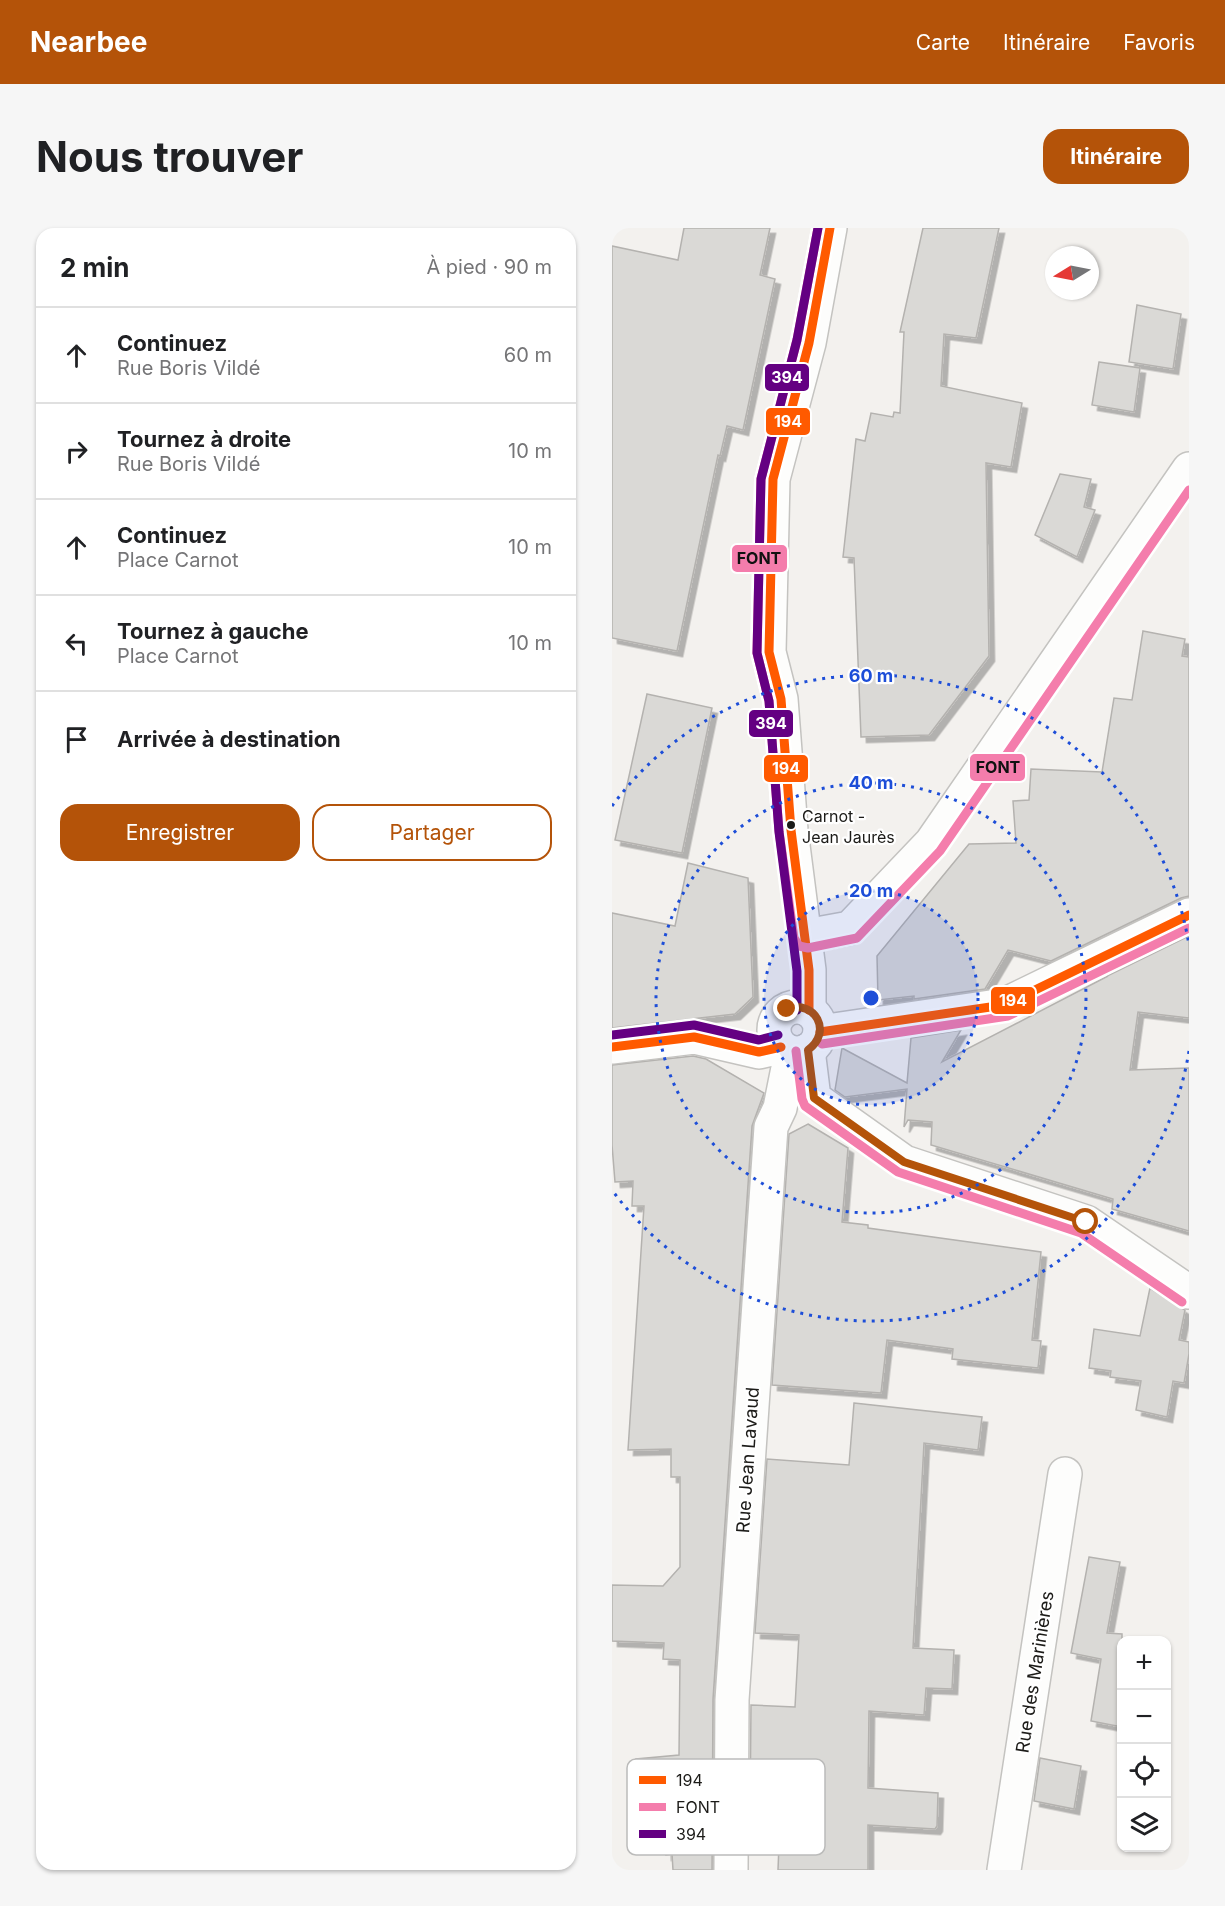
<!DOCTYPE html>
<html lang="fr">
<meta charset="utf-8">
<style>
body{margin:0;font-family:Inter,sans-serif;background:#f6f6f6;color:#202124}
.controls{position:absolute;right:18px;bottom:18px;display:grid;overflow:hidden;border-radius:12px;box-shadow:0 2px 4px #0004}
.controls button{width:54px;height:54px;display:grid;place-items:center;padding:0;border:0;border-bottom:2px solid #e0e0e0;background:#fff;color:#202124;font:30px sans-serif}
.compass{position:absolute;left:433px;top:18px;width:54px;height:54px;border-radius:50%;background:#fff;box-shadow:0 2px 4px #0004;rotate:260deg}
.stop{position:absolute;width:18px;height:18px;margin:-14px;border:4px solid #b45309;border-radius:50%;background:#fff}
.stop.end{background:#b45309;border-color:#fff;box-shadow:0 2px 6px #0008}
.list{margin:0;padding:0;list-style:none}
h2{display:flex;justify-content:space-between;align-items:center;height:78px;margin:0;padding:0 24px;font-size:26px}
h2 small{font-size:20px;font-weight:400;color:#757577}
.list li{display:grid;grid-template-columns:39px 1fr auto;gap:18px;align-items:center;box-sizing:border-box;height:96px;padding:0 24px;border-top:2px solid #e0e0e0}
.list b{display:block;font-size:22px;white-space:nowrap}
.list p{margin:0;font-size:20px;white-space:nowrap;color:#757577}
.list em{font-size:20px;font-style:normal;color:#757577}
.actions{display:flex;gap:12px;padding:18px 24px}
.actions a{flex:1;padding:14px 0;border:2px solid #b45309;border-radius:18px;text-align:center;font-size:21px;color:#b45309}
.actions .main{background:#b45309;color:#fff}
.icon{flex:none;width:33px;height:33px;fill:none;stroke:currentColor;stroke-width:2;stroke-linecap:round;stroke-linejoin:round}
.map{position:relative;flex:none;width:577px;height:1642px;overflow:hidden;border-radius:18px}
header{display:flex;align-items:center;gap:36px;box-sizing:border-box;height:84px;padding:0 30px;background:#b45309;color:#fff}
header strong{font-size:28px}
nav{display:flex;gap:33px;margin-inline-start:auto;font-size:21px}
.intro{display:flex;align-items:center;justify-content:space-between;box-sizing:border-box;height:144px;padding:0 36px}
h1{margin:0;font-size:42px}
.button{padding:15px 27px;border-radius:18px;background:#b45309;color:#fff;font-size:21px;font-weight:700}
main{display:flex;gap:36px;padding:0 36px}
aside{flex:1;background:#fff;border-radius:18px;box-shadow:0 2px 4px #0004}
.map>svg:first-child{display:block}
.building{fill:#dad9d6;stroke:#b4b2af;stroke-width:1.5;filter:url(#shadow)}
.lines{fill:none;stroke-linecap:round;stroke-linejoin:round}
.minor-casing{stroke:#c4c3c0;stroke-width:36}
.tertiary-casing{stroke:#c4c3c0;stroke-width:36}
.secondary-casing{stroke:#c4c3c0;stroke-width:36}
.minor{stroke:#fdfdfc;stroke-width:33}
.tertiary{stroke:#fdfdfc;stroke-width:33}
.secondary{stroke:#fdfdfc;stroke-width:33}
.bus-1-casing{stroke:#fff;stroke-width:14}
.bus-2-casing{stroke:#fff;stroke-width:14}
.bus-3-casing{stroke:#fff;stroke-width:14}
.bus-1{stroke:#ff5a00;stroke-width:9}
.bus-2{stroke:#f47dac;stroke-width:9}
.bus-3{stroke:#640082;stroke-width:9}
.route{stroke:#b45309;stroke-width:8}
.ring{fill:none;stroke:#1d4ed8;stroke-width:3;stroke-dasharray:3 6}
.bus-dot{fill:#1c1b18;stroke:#fff;stroke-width:2}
.labels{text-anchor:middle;stroke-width:4.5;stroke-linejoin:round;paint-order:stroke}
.bus-label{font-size:16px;fill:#1c1b18;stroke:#fff;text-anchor:start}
.street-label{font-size:18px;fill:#1c1b18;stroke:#fff}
.key{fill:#fff;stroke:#bbbbba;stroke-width:1.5}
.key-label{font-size:16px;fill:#1c1b18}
.centre{fill:#1d4ed8;stroke:#fff;stroke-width:3}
.ring-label{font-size:18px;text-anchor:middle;font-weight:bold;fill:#1d4ed8;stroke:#fff;stroke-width:4.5;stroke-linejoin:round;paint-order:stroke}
.line-badge{stroke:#fff;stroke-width:2}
.badge-label{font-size:16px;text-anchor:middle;font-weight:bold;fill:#fff}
.pale-badge-label{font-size:16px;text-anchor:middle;font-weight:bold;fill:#111}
</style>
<header>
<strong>Nearbee</strong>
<nav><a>Carte</a><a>Itinéraire</a><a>Favoris</a></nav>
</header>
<div class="intro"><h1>Nous trouver</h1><a class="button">Itinéraire</a></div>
<main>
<aside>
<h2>2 min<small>À pied · 90 m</small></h2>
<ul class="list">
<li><svg class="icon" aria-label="ahead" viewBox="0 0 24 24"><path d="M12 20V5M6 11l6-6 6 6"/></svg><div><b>Continuez</b><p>Rue Boris Vildé</p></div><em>60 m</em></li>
<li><svg class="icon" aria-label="right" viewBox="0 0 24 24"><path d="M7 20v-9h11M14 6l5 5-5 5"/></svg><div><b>Tournez à droite</b><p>Rue Boris Vildé</p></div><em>10 m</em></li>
<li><svg class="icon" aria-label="ahead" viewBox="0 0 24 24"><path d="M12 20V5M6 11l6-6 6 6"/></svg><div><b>Continuez</b><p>Place Carnot</p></div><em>10 m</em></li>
<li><svg class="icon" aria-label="left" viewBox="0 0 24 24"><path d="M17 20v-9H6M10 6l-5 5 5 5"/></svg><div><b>Tournez à gauche</b><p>Place Carnot</p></div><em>10 m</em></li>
<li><svg class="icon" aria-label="arrive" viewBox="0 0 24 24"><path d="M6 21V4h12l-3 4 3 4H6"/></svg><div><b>Arrivée à destination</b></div></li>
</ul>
<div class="actions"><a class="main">Enregistrer</a><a>Partager</a></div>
</aside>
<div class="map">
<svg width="577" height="1642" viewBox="0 0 577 1642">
<defs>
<filter id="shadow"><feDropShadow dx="5.5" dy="5.5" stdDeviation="0" flood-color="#0004"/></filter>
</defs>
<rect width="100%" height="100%" fill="#f3f1ee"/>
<g class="building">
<polygon points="72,0 158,0 148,47 163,51 131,202 115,198 108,228 106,227 65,423 0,410 0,18 66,32"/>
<polygon points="311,0 387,0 364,110 332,106 329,158 410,175 399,239 374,235 377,428 317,507 249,509 242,330 231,329 244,211 253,213 259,185 281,189 282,184 288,185 292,104 288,104"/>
<polygon points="525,77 569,86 561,141 517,134"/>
<polygon points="487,134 528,140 522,184 480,177"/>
<polygon points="448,246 479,251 472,279 483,282 465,329 423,307"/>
<polygon points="531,403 573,411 570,428 577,429 577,668 569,670 439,733 396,722 373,761 302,771 302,768 266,772 265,728 357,616 404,615 401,573 417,572 419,541 490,544 502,470 520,472"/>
<polygon points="35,466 100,480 70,625 3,612"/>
<polygon points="76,635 136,650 141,769 123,786 0,800 0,685 63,698"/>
<polygon points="577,708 577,790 526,784 518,842 577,840 577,1003 500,981 501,971 319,917 320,894 296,892 292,899 295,861 233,869 223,862 230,820 295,855 299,810 349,802 330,834 496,748 495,748"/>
<polygon points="81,828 94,831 152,865 140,898 101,1471 100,1642 61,1642 60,1626 54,1627 50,1568 28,1570 24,1531 67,1527 68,1432 51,1431 52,1415 0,1413 0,1357 51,1358 68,1339 68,1249 59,1249 59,1221 16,1222 32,978 20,978 21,953 3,954 0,917 0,837"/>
<polygon points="196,896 236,920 230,994 256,997 256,1000 429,1024 420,1112 429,1113 426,1140 340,1131 341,1121 275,1112 269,1165 160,1157 177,906"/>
<polygon points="538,1060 573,1082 567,1112 577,1114 577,1126 572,1155 561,1153 555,1189 524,1182 529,1153 498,1149 499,1143 477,1140 482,1101 528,1108"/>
<polygon points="242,1175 370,1189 366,1222 312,1215 301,1420 342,1422 340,1461 314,1460 312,1487 257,1483 256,1560 326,1565 325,1598 323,1601 256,1597 256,1642 166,1642 168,1591 138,1589 139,1477 183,1479 187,1407 143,1405 155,1231 237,1237"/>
<polygon points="477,1329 508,1334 495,1405 510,1406 510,1499 479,1493 489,1431 459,1425"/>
<polygon points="428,1530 469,1538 462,1581 422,1573"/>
</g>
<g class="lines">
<g class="minor-casing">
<g id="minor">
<polyline points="194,708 238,700 319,615 577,241"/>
<polyline points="196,822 202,870 292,934 474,994 577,1064"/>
<polyline points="119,1642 120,1472 159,899 168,880 179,825"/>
<polyline points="392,1642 453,1246"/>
</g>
</g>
<g class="tertiary-casing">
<polyline id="tertiary" points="0,819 82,809 147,824 169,819"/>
</g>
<g class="secondary-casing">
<g id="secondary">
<circle cx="185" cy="802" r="23"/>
<polyline points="197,782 197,742 179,602 169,471 157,424 161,251 197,115 218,0"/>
<polyline points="208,804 392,777 577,687"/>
</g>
</g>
<use href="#minor" class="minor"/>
<use href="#tertiary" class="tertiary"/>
<use href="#secondary" class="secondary"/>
<g class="bus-1-casing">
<g id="bus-1">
<polyline points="197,782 197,742 179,602 169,471 157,424 161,251 197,115 218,0"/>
<polyline points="208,804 392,777 577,687"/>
<polyline points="0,819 82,809 147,824 169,819"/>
</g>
</g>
<g class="bus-2-casing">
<g id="bus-2">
<polyline points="206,0 185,112 149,251 145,425 157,473 167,603 182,710 187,718 196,720 245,710 328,623 577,262"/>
<polyline points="210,816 396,788 577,700"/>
<polyline points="184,823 190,871 193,878 286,944 469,1005 570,1074"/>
</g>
</g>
<g class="bus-3-casing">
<g id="bus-3">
<polyline points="185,782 185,743 167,604 157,473 145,425 149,251 185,112 206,0"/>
<polyline points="0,807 82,797 147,812 166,807"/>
</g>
</g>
<use href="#bus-1" class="bus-1"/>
<use href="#bus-2" class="bus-2"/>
<use href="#bus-3" class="bus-3"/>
</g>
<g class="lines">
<path class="route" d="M 175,781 C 203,771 221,804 196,822 L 202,870 L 292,934 L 474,994"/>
</g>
<circle cx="259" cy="770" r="107" fill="#1d4ed8" fill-opacity=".12"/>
<g class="ring">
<circle cx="259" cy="770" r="107"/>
<circle cx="259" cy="770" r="215"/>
<path d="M577 823A322 322 0 0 1 0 962M0 578A322 322 0 0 1 577 717"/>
</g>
<circle class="bus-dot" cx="179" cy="597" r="5"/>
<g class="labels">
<g class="bus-label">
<text x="190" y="594">Carnot -<tspan x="190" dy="21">Jean Jaurès</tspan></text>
</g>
<g class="street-label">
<text transform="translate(136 1232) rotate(-86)" y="6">Rue Jean Lavaud</text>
<text transform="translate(423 1444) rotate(-81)" y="6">Rue des Marinières</text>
</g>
</g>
<rect x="15" y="1531" width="198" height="96" rx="9" class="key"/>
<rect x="27" y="1548" width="27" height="8" fill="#ff5a00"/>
<rect x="27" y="1575" width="27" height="8" fill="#f47dac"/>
<rect x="27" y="1602" width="27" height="8" fill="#640082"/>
<g class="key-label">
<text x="64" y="1558">194</text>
<text x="64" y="1585">FONT</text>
<text x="64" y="1612">394</text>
</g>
<circle cx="259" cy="770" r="9" class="centre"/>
<g class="ring-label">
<text x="259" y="454">60 m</text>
<text x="259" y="561">40 m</text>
<text x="259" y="669">20 m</text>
</g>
<g class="line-badge">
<rect x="152" y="135" width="46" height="29" rx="6" fill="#640082"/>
<rect x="153" y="179" width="46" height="29" rx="6" fill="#ff5a00"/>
<rect x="119" y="316" width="57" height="29" rx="6" fill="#f47dac"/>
<rect x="136" y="481" width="46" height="29" rx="6" fill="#640082"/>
<rect x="357" y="525" width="57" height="29" rx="6" fill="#f47dac"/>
<rect x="151" y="526" width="46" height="29" rx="6" fill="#ff5a00"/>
<rect x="378" y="758" width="46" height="29" rx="6" fill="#ff5a00"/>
</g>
<g class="badge-label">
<text x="175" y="155">394</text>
<text x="176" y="199">194</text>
<text x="159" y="501">394</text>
<text x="174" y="546">194</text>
<text x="401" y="778">194</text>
</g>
<g class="pale-badge-label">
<text x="147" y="336">FONT</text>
<text x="386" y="545">FONT</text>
</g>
</svg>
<div class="controls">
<button>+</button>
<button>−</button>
<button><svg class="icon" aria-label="locate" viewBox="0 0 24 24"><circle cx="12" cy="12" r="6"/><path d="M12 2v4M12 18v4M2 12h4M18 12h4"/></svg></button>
<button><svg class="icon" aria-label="layers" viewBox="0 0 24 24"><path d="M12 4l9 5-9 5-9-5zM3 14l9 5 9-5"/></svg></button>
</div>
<svg class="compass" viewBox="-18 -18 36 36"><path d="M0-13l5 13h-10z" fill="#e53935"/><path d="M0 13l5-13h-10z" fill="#757577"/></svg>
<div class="stop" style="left:474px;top:994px"></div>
<div class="stop end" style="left:175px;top:781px"></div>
</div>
</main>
